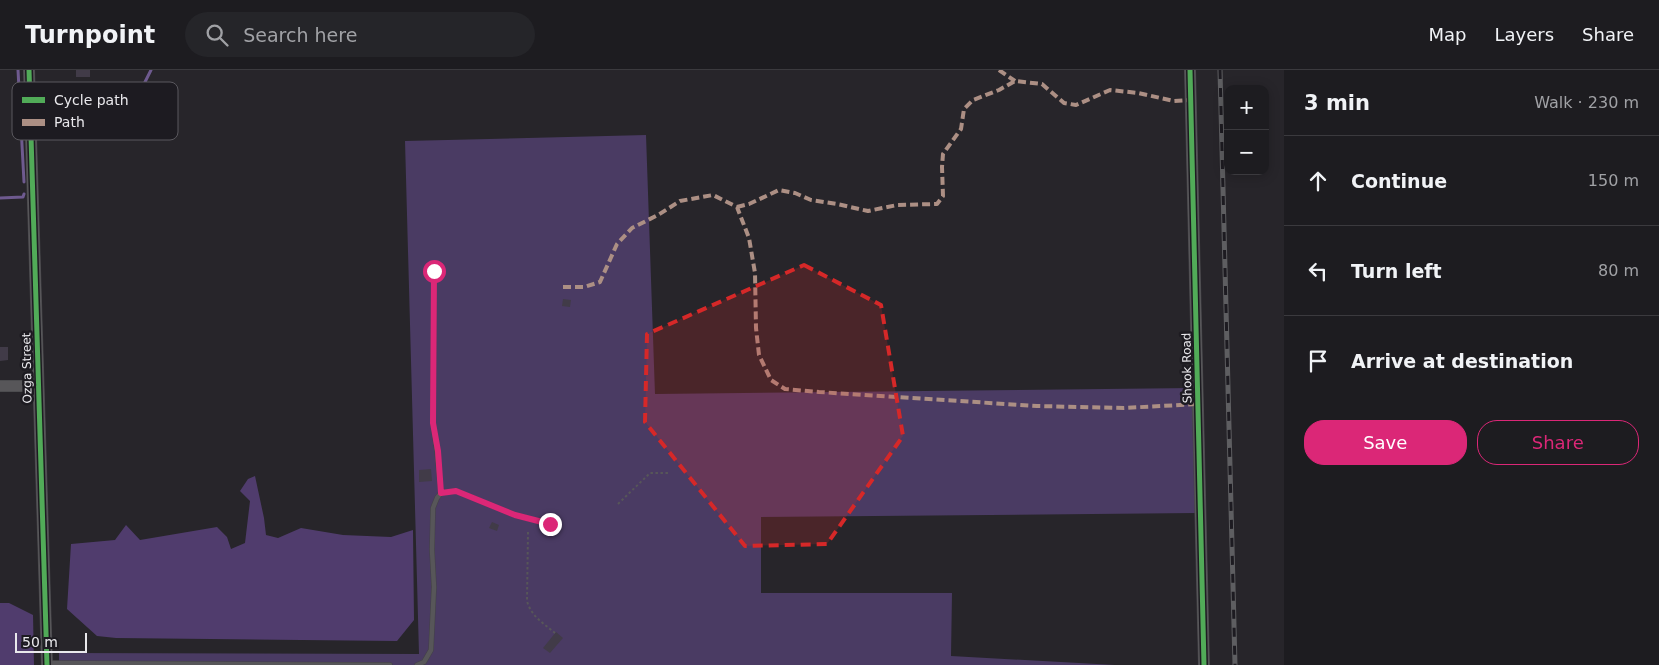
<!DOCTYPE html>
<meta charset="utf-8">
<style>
body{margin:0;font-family:"DejaVu Sans",sans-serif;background:#252529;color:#f1f3f6}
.controls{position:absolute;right:15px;top:15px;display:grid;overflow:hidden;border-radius:10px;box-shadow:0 2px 12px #0003}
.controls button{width:45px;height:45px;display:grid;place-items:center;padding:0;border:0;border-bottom:1px solid #3b3a3e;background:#1d1c20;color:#f1f3f6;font:25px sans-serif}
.scale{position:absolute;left:15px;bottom:12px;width:72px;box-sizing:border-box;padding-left:5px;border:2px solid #e9e8ec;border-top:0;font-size:14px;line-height:18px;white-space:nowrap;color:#e9e8ec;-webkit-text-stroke:4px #1d1b21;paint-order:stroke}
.stop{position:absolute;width:15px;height:15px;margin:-11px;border:4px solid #db2777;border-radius:50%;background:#fff}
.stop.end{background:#db2777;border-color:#fff;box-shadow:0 1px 5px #0008}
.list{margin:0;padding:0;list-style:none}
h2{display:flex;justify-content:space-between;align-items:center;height:65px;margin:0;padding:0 20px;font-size:21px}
h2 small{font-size:16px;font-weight:400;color:#a0a1a5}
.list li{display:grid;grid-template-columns:32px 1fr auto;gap:15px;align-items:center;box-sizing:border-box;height:90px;padding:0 20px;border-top:1px solid #3b3a3e}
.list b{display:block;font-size:19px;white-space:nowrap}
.list em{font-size:16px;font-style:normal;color:#a0a1a5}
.actions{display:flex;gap:10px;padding:15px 20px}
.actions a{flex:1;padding:11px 0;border:1px solid #db2777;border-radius:20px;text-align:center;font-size:18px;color:#db2777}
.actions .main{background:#db2777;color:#fff}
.icon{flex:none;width:28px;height:28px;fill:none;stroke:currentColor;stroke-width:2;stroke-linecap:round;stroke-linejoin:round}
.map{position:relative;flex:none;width:1284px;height:595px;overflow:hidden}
header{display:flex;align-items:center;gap:30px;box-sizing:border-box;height:70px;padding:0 25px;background:#1d1c20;border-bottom:1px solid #3b3a3e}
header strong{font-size:24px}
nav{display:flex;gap:28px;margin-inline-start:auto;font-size:18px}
.search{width:350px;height:45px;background:#252529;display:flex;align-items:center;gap:12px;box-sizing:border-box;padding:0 18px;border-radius:28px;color:#a0a1a5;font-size:19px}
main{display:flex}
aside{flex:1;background:#1d1c20}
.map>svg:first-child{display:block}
.green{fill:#4a3b63}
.forest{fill:#503c6d}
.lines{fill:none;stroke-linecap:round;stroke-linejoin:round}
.stream{stroke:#6e5a8f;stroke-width:3}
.building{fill:#413b48}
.service-casing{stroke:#434246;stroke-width:5.5}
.tertiary-casing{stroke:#434246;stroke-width:12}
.path{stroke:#575659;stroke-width:2;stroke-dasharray:2.5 2.5;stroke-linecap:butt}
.service{stroke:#575659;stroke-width:4.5}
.tertiary{stroke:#575659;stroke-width:11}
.rail-casing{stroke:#5e5e61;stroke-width:5}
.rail{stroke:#1d1b21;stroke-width:3;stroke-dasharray:9;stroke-linecap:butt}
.quiet{stroke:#ac8f84;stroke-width:4;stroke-dasharray:8 4;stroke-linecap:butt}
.cycleway-casing{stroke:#1d1b21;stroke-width:8}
.cycleway{stroke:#51ab58;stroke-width:5}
.route{stroke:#db2777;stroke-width:6}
.marked{fill:#d62828;fill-opacity:0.2;stroke:#d62828;stroke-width:4;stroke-dasharray:10 6;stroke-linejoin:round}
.labels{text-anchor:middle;stroke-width:5;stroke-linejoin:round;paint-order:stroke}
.street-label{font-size:12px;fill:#e9e8ec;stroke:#1d1b21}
.key{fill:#1d1b21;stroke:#5a585e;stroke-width:1}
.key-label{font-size:14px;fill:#e9e8ec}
</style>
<header>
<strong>Turnpoint</strong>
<div class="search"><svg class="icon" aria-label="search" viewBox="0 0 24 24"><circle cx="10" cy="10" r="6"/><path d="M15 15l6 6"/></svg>Search here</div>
<nav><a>Map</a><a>Layers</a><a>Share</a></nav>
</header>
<main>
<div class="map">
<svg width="1284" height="595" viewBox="0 0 1284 595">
<rect width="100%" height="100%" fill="#27252a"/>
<polygon class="green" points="646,65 655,324 1193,318 1196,443 761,447 761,523 952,523 951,586 1115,595 59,595 59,583 419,584 405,71"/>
<g class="forest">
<polygon points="255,406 264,448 266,465 278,468 301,458 343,465 391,467 413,460 414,550 397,571 116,568 97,566 67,539 71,474 115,470 126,455 140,470 217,457 227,467 231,479 245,473 250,431 240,421 248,409"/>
<polygon points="0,533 9,533 33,545 34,595 0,595"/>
</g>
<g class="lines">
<g class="stream">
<polyline points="18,0 24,112"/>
<path d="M 38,42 C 57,26 76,32 99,32 C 111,31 123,29 134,28 L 142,18 L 151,0"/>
<polyline points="0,128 23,127 24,124"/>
</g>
</g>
<g class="building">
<rect x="76" y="0" width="14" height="7"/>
<polygon points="563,229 571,230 570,237 562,236"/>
<polygon points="0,277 8,277 8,290 0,291"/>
<polygon points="431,399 432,411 419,412 419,400"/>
<polygon points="492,452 499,455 497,461 489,458"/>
<polygon points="556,562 563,568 550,583 543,578"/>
</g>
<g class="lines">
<g class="service-casing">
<g id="service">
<polyline points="434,201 433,353 437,381 441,423"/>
<polyline points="48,593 390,595"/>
<polyline points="417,595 424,592 431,580 434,517 432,480 433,438 437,428 441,423 456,421 515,445 550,454"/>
</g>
</g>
<g class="tertiary-casing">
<g id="tertiary">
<polyline points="29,0 47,595"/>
<polyline points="1190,0 1204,595"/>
<polyline points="0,316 38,316"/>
</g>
</g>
<g class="path">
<polyline points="618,434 650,403 669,403"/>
<path d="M 528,462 L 527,531 C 531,546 543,553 555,563"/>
</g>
<use href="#service" class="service"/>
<use href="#tertiary" class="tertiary"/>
<g class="rail-casing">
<polyline id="rail" points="1220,0 1235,595"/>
</g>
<use href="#rail" class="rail"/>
<g class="quiet">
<polyline points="999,0 1015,11"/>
<polyline points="737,137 749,134 779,120 795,123 811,130 837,134 868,141 897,135 937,134 943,126 942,97 943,84 961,59 964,39 973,30 999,20 1015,11 1042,14 1064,33 1076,35 1110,20 1138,23 1174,31 1191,30"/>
<polyline points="563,217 584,217 600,212 617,174 632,158 658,145 680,131 713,125 737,137 749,168 755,203 756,258 759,285 771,310 785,319 819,322 1037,336 1124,338 1198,334"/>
</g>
<g class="cycleway-casing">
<g id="cycleway">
<polyline points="29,0 47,595"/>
<polyline points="1190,0 1204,595"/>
</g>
</g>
<use href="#cycleway" class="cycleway"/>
</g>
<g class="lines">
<polyline class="route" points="434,201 433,353 438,381 441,423 456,421 515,445 550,454"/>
</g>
<path class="marked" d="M 804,195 L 881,235 L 903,366 L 827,474 L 745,476 L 645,352 L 647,264 Z"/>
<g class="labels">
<g class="street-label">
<text transform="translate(27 298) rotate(-91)" y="4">Ozga Street</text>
<text transform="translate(1187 298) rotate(-91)" y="4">Shook Road</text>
</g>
</g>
<rect x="12" y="12" width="166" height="58" rx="8" class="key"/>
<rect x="22" y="27" width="23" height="6" fill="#51ab58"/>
<rect x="22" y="49" width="23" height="7" fill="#ac8f84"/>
<g class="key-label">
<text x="54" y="35">Cycle path</text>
<text x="54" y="57">Path</text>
</g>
</svg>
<div class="controls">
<button>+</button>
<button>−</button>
</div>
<div class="scale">50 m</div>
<div class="stop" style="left:434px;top:201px"></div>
<div class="stop end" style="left:550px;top:454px"></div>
</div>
<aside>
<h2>3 min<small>Walk · 230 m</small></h2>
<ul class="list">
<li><svg class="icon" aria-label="ahead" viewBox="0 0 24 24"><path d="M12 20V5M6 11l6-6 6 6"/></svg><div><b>Continue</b></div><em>150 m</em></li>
<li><svg class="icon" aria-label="left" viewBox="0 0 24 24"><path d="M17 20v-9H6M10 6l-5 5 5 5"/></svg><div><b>Turn left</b></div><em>80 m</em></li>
<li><svg class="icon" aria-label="arrive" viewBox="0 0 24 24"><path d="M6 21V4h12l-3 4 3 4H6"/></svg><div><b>Arrive at destination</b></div></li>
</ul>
<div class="actions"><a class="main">Save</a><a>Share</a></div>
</aside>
</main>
